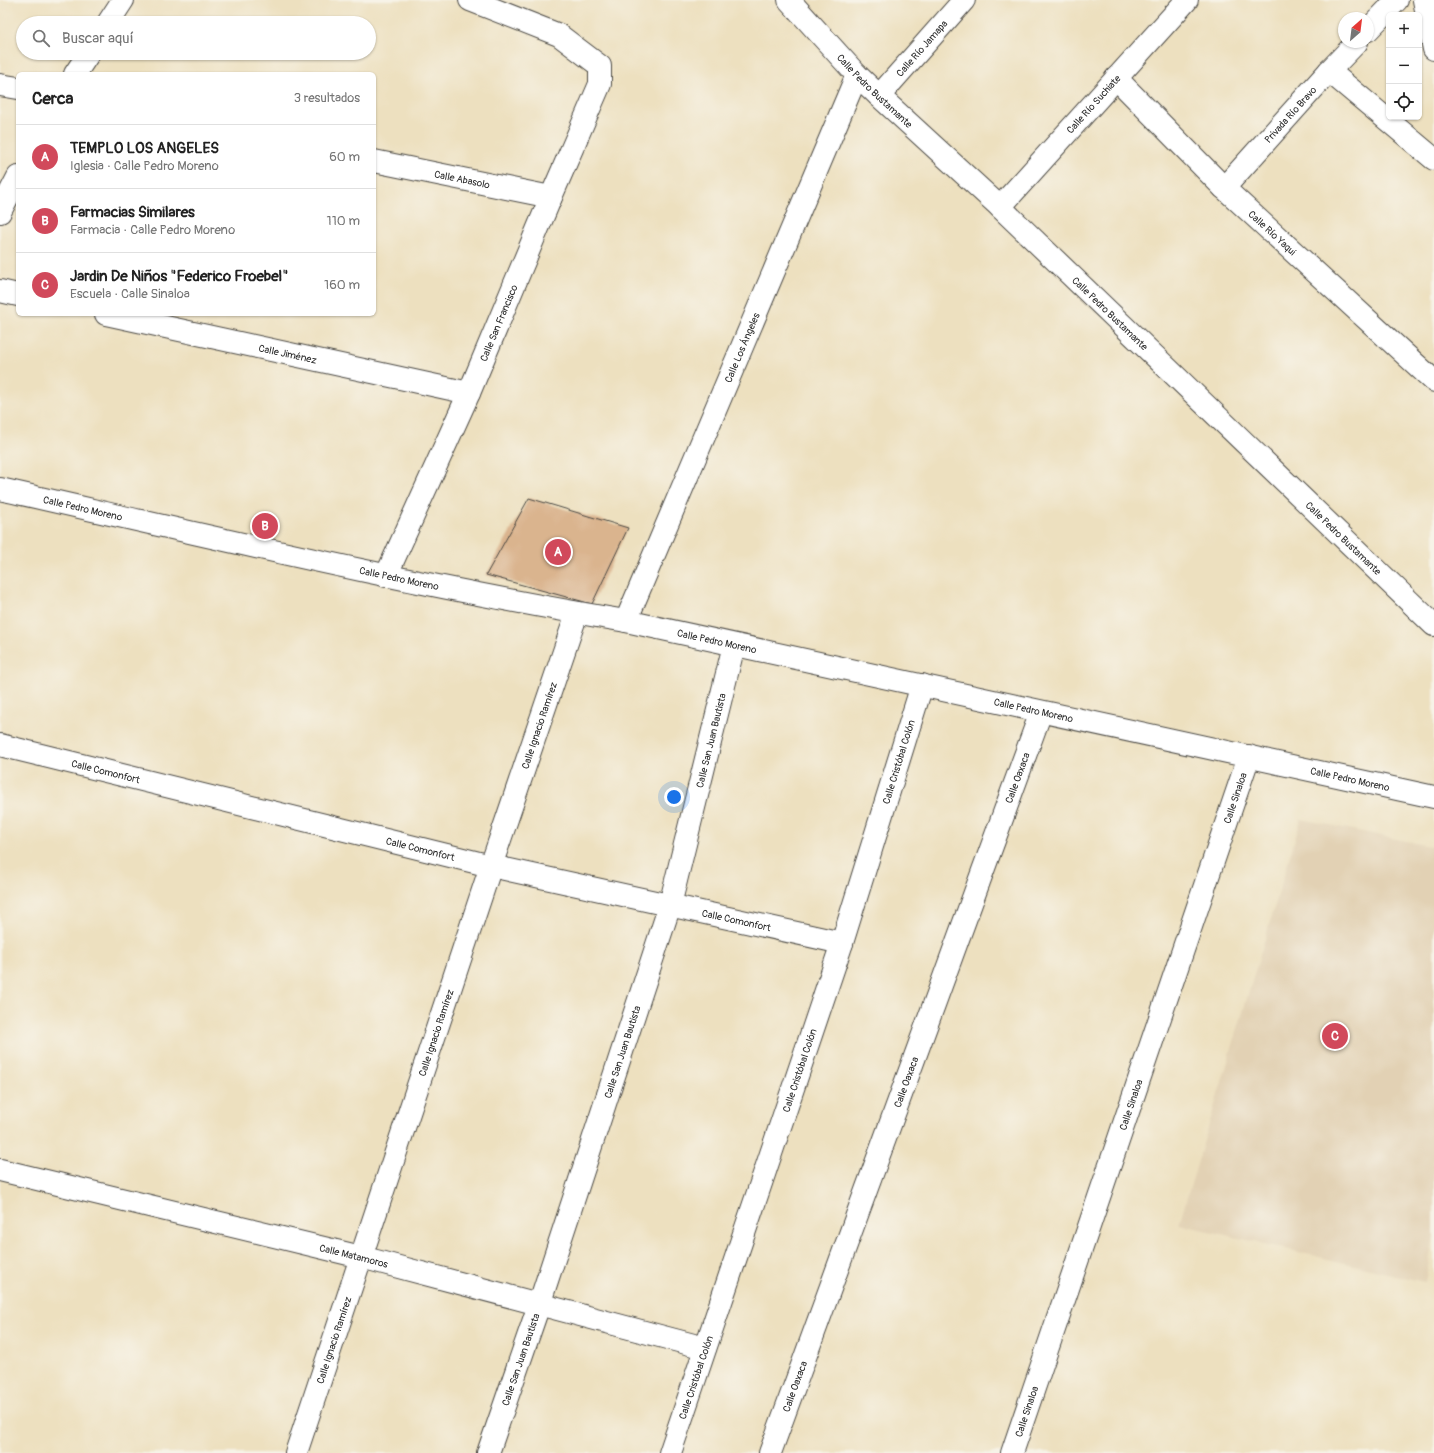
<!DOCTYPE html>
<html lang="es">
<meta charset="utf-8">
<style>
body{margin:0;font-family:Pangolin,sans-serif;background:#f6f6f6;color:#222}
.controls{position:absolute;right:12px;top:12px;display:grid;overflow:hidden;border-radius:6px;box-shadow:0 1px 3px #0004}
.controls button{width:36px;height:36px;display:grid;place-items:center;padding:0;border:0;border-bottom:1px solid #e0e0e0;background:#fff;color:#222;font:20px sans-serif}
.compass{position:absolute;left:1338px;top:12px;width:36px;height:36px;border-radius:50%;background:#fff;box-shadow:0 1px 3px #0004;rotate:28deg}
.you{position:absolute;left:674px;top:797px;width:14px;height:14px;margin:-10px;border:3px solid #fff;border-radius:50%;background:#1a73e8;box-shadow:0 0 0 6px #1a73e833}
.badge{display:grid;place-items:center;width:26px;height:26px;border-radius:50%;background:#d1495b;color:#fff;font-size:13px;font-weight:700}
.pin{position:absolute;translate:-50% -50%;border:2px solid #fff;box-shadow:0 1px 4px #0006}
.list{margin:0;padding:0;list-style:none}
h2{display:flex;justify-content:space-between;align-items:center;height:52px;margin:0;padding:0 16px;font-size:17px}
h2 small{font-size:13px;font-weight:400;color:#767676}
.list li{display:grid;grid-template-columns:26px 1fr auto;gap:12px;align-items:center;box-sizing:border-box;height:64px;padding:0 16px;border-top:1px solid #e0e0e0}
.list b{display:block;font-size:15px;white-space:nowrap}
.list p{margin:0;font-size:13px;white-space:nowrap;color:#767676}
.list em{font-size:13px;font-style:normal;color:#767676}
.icon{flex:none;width:22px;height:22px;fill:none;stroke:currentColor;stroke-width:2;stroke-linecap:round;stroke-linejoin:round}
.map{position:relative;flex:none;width:1434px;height:1453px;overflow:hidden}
.search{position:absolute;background:#fff;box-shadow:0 1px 3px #0004;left:16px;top:16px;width:360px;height:44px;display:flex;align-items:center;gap:10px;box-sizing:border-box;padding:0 14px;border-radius:22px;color:#767676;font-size:15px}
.panel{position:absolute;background:#fff;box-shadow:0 1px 3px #0004;left:16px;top:72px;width:360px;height:244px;border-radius:6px}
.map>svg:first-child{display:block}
.built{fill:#e2d1b4}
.building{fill:#dab48e}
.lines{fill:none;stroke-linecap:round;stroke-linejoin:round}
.street-casing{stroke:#484641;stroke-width:24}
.secondary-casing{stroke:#484641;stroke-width:24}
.street{stroke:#fff;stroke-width:22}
.secondary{stroke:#fff;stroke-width:22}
.labels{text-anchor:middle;stroke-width:4;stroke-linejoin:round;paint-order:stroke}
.street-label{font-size:10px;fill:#2b2b2b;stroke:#f7f3e8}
</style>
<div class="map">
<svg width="1434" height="1453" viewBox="0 0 1434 1453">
<rect width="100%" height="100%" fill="#f7f3e8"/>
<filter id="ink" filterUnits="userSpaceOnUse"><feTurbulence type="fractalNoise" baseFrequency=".025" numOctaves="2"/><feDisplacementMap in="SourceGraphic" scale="8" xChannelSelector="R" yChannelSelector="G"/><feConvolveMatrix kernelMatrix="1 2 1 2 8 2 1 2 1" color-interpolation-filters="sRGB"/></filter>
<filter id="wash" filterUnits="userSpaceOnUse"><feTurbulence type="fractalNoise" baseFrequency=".012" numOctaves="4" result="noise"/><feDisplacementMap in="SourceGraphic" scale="16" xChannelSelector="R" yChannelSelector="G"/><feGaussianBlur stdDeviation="0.9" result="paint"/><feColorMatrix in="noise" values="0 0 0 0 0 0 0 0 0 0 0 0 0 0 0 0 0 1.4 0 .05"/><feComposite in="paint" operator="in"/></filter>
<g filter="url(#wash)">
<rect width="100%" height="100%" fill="#ede0bf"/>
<polygon class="built" points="1301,819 1434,847 1434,1236 1425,1282 1179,1224"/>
<g id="blocks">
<polygon class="building" points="529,498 628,528 592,604 486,575"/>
</g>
</g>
<g filter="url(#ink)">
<use href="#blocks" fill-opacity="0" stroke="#484641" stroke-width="1"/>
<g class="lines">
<g class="street-casing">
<g id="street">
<polyline points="1424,0 1434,49"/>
<polyline points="108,23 123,0"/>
<polyline points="1368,30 1397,0"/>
<polyline points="1329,71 1434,159"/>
<polyline points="75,74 89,53"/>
<path id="s1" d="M 1116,78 L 1224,188 L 1434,381"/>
<polyline points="0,85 18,88"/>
<path id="s2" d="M 879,96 L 964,0"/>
<path id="s3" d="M 374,161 L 551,197"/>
<path id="s4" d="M 1224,188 L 1329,71 L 1357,42"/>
<path id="s5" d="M 1000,207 L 1187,0"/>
<polyline points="0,212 18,177"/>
<polyline points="0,291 18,295"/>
<path id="s6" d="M 106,314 L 469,393"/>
<path id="s7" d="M 386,576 L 469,393 L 551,197 L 600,84 L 600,66 L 559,35 L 470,0"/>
<path id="s8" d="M 626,621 L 857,75"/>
<path id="s9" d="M 0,745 L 491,866 L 842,943"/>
<path id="s10" d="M 0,1170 L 361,1257 L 705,1348"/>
<path id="s11" d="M 296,1453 L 491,866 L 577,613"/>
<path id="s12" d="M 488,1453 L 539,1305 L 670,905 L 734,645"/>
<path id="s13" d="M 670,1453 L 842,943 L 922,685"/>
<path id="s14" d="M 770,1453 L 1041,712"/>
<path id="s15" d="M 1012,1453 L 1249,756"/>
</g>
</g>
<g class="secondary-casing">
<g id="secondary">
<path id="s16" d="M 789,0 L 857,75 L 879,96 L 1000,207 L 1434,625"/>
<path id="s17" d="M 0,489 C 208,536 416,586 626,621 L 1434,797"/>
</g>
</g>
<use href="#street" class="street"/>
<use href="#secondary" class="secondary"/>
</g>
</g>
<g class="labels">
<g class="street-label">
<text dy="4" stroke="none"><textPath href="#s2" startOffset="64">Calle Río Jamapa</textPath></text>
<text dy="4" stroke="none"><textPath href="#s16" startOffset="125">Calle Pedro Bustamante</textPath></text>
<text dy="4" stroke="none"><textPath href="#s5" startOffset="139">Calle Río Suchiate</textPath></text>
<text dy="4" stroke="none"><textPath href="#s4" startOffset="99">Privada Río Bravo</textPath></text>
<text dy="4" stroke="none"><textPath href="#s3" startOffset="90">Calle Abasolo</textPath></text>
<text dy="4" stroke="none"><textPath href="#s1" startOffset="220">Calle Río Yaqui</textPath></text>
<text dy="4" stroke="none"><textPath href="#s16" startOffset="449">Calle Pedro Bustamante</textPath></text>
<text dy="4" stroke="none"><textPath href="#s7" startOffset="277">Calle San Francisco</textPath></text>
<text dy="4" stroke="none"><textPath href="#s8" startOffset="297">Calle Los Ángeles</textPath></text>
<text dy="4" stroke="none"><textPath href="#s6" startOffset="186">Calle Jiménez</textPath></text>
<text dy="4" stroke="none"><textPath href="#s17" startOffset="85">Calle Pedro Moreno</textPath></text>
<text dy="4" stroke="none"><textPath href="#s16" startOffset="773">Calle Pedro Bustamante</textPath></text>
<text dy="4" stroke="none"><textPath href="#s17" startOffset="409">Calle Pedro Moreno</textPath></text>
<text dy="4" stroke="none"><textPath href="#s17" startOffset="733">Calle Pedro Moreno</textPath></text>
<text dy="4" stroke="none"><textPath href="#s17" startOffset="1057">Calle Pedro Moreno</textPath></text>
<text dy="4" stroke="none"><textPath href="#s11" startOffset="767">Calle Ignacio Ramírez</textPath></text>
<text dy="4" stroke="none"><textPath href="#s12" startOffset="747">Calle San Juan Bautista</textPath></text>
<text dy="4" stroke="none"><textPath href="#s13" startOffset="728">Calle Cristóbal Colón</textPath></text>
<text dy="4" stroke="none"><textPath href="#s9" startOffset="109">Calle Comonfort</textPath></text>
<text dy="4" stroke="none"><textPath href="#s14" startOffset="719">Calle Oaxaca</textPath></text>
<text dy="4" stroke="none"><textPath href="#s17" startOffset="1381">Calle Pedro Moreno</textPath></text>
<text dy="4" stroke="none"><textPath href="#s15" startOffset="692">Calle Sinaloa</textPath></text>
<text dy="4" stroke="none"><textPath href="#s9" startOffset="433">Calle Comonfort</textPath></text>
<text dy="4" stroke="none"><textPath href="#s9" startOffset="757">Calle Comonfort</textPath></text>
<text dy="4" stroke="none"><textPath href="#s11" startOffset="443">Calle Ignacio Ramírez</textPath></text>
<text dy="4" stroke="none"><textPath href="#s12" startOffset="423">Calle San Juan Bautista</textPath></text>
<text dy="4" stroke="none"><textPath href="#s13" startOffset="404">Calle Cristóbal Colón</textPath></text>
<text dy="4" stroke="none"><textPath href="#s14" startOffset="395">Calle Oaxaca</textPath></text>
<text dy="4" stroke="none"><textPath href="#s15" startOffset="368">Calle Sinaloa</textPath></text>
<text dy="4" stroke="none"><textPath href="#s10" startOffset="364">Calle Matamoros</textPath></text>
<text dy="4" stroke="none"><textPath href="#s11" startOffset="119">Calle Ignacio Ramírez</textPath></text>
<text dy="4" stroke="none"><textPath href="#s12" startOffset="99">Calle San Juan Bautista</textPath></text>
<text dy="4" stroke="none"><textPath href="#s13" startOffset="80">Calle Cristóbal Colón</textPath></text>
<text dy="4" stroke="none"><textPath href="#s14" startOffset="71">Calle Oaxaca</textPath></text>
<text dy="4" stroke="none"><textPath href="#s15" startOffset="44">Calle Sinaloa</textPath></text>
</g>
</g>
</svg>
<div class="controls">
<button>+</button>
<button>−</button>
<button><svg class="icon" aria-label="locate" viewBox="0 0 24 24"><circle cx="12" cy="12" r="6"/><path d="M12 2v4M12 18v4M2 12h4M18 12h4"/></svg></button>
</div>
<svg class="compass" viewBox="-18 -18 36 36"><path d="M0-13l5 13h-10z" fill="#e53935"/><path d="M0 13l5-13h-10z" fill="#767676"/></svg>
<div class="you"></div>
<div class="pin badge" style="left:558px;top:552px">A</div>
<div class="pin badge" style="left:265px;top:526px">B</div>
<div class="pin badge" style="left:1335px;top:1036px">C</div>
<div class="search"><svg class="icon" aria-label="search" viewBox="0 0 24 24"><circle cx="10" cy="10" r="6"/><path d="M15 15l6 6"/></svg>Buscar aquí</div>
<section class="panel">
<h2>Cerca<small>3 resultados</small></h2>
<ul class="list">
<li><span class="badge">A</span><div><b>TEMPLO LOS ANGELES</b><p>Iglesia · Calle Pedro Moreno</p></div><em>60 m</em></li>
<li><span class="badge">B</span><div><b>Farmacias Similares</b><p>Farmacia · Calle Pedro Moreno</p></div><em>110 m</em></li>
<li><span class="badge">C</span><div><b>Jardin De Niños &quot;Federico Froebel&quot;</b><p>Escuela · Calle Sinaloa</p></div><em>160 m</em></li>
</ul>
</section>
</div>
